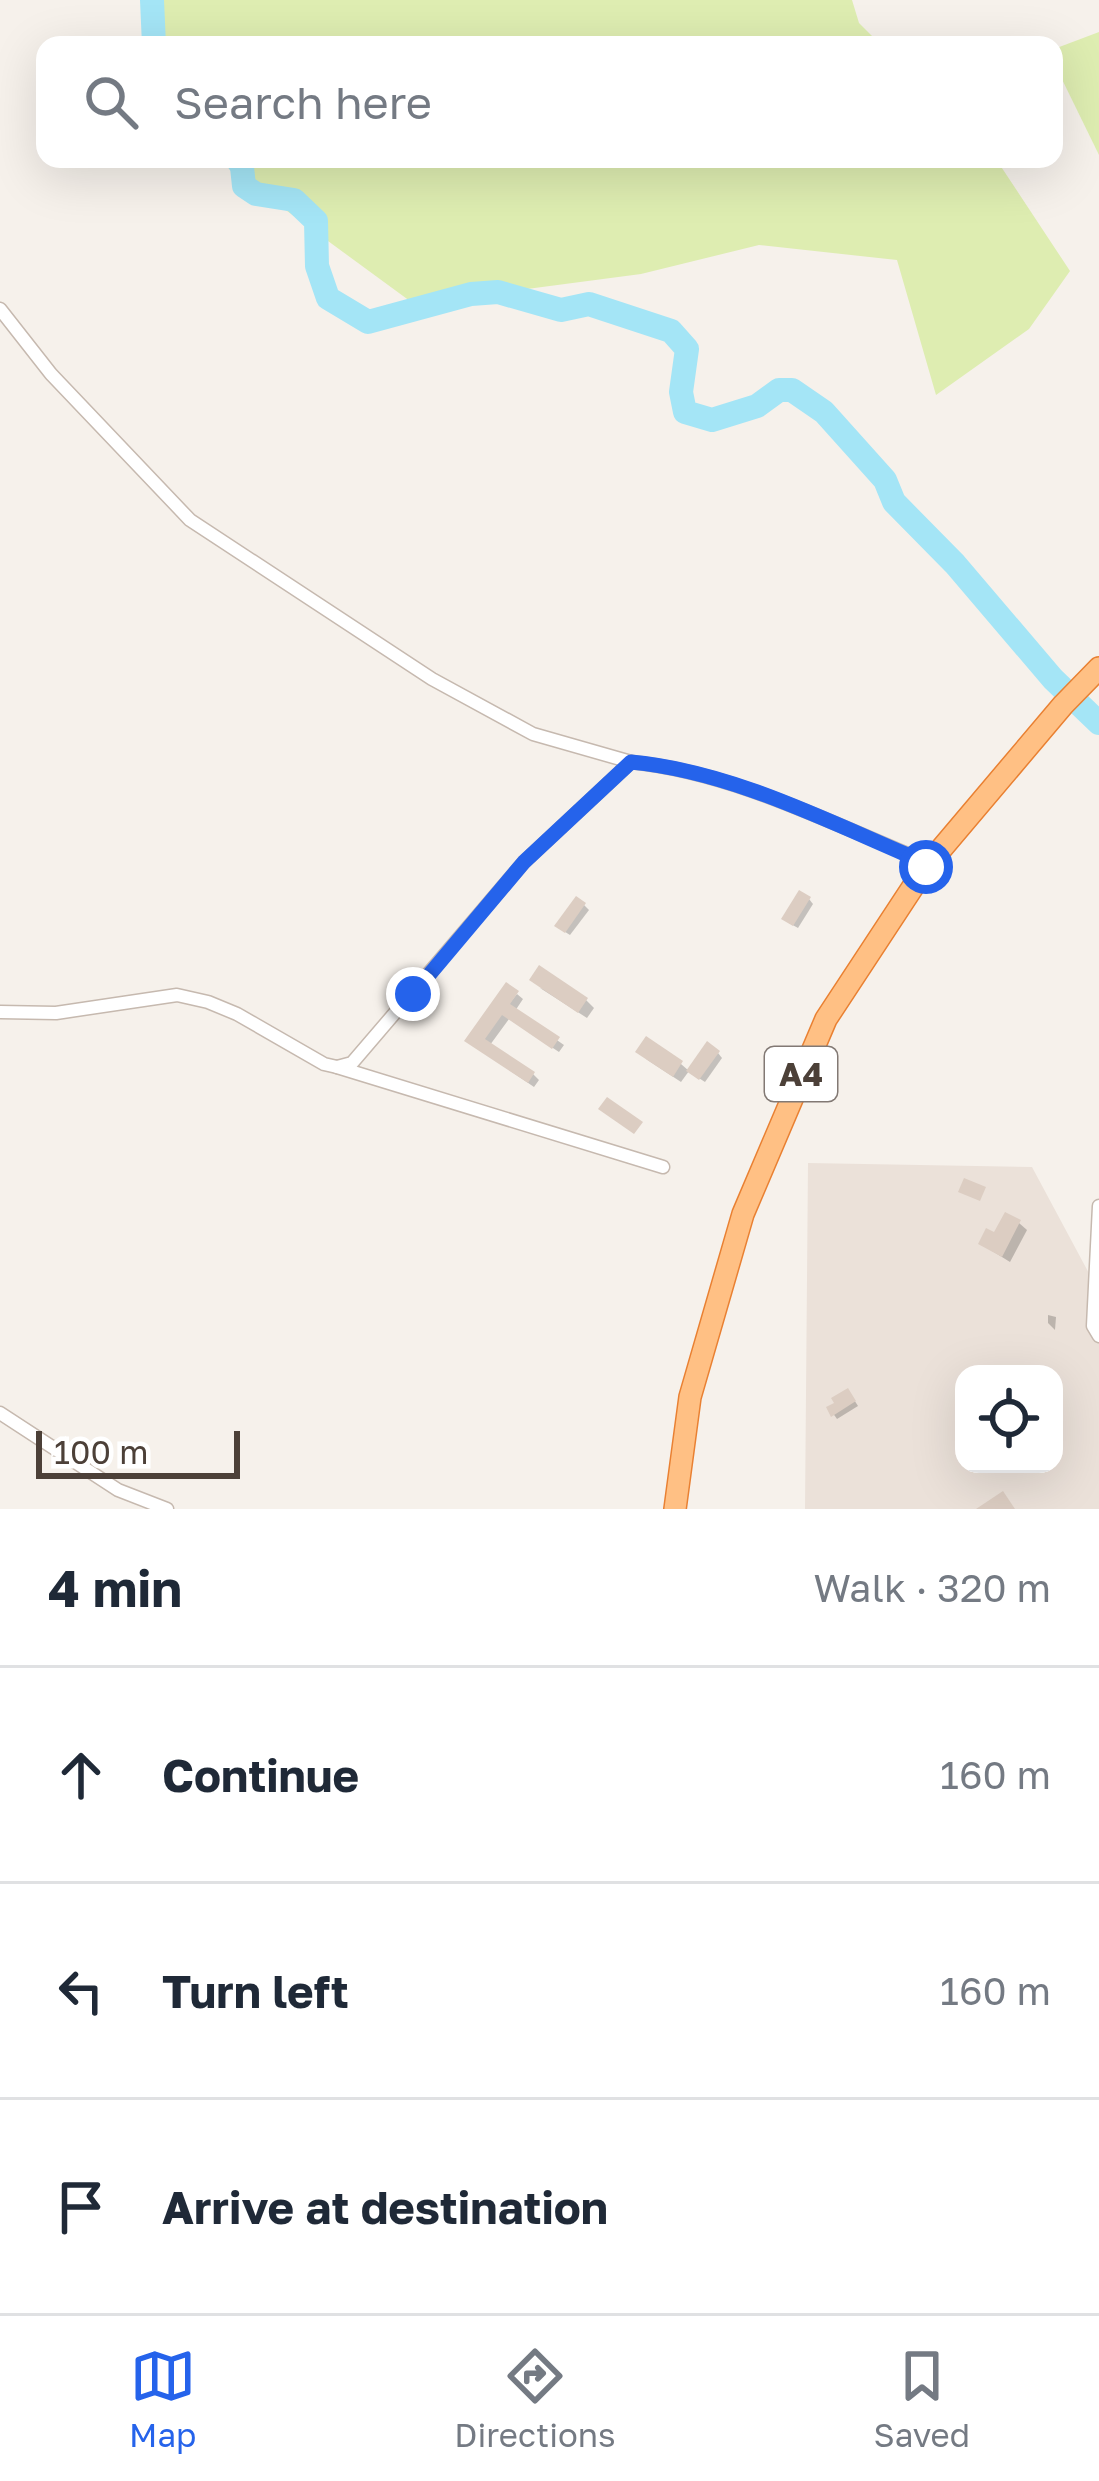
<!DOCTYPE html>
<meta charset="utf-8">
<style>
body{margin:0;font-family:"Golos Text",sans-serif;background:#f6f6f7;color:#1f2937}
.controls{position:absolute;right:36px;bottom:36px;display:grid;overflow:hidden;border-radius:24px;box-shadow:0 12px 48px #0002}
.controls button{width:108px;height:108px;display:grid;place-items:center;padding:0;border:0;border-bottom:3px solid #e0e1e3;background:#fff;color:#1f2937;font:60px sans-serif}
.scale{position:absolute;left:36px;bottom:30px;width:204px;box-sizing:border-box;padding-left:12px;border:6px solid #4c4038;border-top:0;font-size:33px;line-height:42px;white-space:nowrap;color:#4c4038;-webkit-text-stroke:9px #fff;paint-order:stroke}
.stop{position:absolute;width:36px;height:36px;margin:-27px;border:9px solid #2563eb;border-radius:50%;background:#fff}
.stop.end{background:#2563eb;border-color:#fff;box-shadow:0 3px 12px #0008}
.list{margin:0;padding:0;list-style:none}
h2{display:flex;justify-content:space-between;align-items:center;height:156px;margin:0;padding:0 48px;font-size:51px}
h2 small{font-size:39px;font-weight:400;color:#747a83}
.list li{display:grid;grid-template-columns:78px 1fr auto;gap:36px;align-items:center;box-sizing:border-box;height:216px;padding:0 48px;border-top:3px solid #e0e1e3}
.list b{display:block;font-size:45px;white-space:nowrap}
.list em{font-size:39px;font-style:normal;color:#747a83}
.icon{flex:none;width:66px;height:66px;fill:none;stroke:currentColor;stroke-width:2;stroke-linecap:round;stroke-linejoin:round}
.map{position:relative;flex:none;width:1099px;height:1509px;overflow:hidden}
.search{position:absolute;background:#fff;box-shadow:0 12px 48px #0002;left:36px;right:36px;top:36px;height:132px;display:flex;align-items:center;gap:30px;box-sizing:border-box;padding:0 42px;border-radius:24px;color:#747a83;font-size:45px}
.sheet{height:804px;background:#fff}
nav{display:flex;justify-content:space-around;align-items:center;box-sizing:border-box;height:168px;border-top:3px solid #e0e1e3;background:#fff;font-size:33px;color:#747a83}
nav a{display:grid;justify-items:center;gap:6px}
nav .on{color:#2563eb}
.map>svg:first-child{display:block}
.residential{fill:#ebe1d9;fill-rule:evenodd}
.green{fill:#deedb1}
.shadow{fill:#0003}
.lines{fill:none;stroke-linecap:round;stroke-linejoin:round}
.river{stroke:#a4e5f6;stroke-width:24}
.building{fill:#dccdc2}
.minor-casing{stroke:#c6b9af;stroke-width:15}
.trunk-casing{stroke:#e98032;stroke-width:24}
.minor{stroke:#fff;stroke-width:12}
.trunk{stroke:#ffc084;stroke-width:21}
.route{stroke:#2563eb;stroke-width:15}
.labels{text-anchor:middle;stroke-width:9;stroke-linejoin:round;paint-order:stroke}
.shield{fill:#fff;stroke:#827974;stroke-width:3}
.shield-label{font-size:33px;font-weight:bold;fill:#4c4038}
</style>
<div class="map">
<svg width="1099" height="1509" viewBox="0 0 1099 1509">
<rect width="100%" height="100%" fill="#f6f1eb"/>
<path class="residential" d="M 808,1163 L 1032,1167 L 1099,1292 L 1099,1509 L 805,1509 ZM 964,1374 L 1054,1374 L 1054,1464 L 964,1464 Z"/>
<g class="green">
<polygon points="145,0 852,0 859,23 881,45 152,45"/>
<polygon points="1099,32 1099,155 1054,63 1054,49"/>
<polygon points="216,159 996,159 1070,271 1029,329 936,395 897,260 759,245 641,274 414,304"/>
</g>
<g class="shadow">
<polygon points="809,899 813,904 798,928 789,923"/>
<polygon points="584,905 589,910 570,935 562,930"/>
<polygon points="540,988 586,1000 594,1008 587,1018"/>
<polygon points="517,994 523,999 515,1011 564,1045 559,1052 509,1019 490,1045 533,1074 539,1080 534,1087 474,1046"/>
<polygon points="718,1053 722,1058 705,1082 694,1075"/>
<polygon points="646,1059 681,1064 689,1071 681,1082"/>
<polygon points="1019,1223 1027,1230 1010,1262 981,1244"/>
<polygon points="1048,1315 1056,1317 1055,1330 1048,1323"/>
<polygon points="851,1395 858,1406 837,1419 830,1409"/>
</g>
<g class="lines">
<g class="river">
<polyline points="152,0 154,45"/>
<polyline points="237,159 242,167 244,186 256,194 294,200 316,221 317,266 328,298 368,322 471,294 498,292 561,310 589,304 671,331 687,349 681,392 685,412 712,420 757,406 779,390 792,390 824,412 885,480 894,502 955,564 1053,679 1099,723"/>
</g>
</g>
<g class="building">
<polygon points="799,890 811,897 793,926 781,919"/>
<polygon points="576,896 586,903 565,933 554,926"/>
<polygon points="539,965 588,998 578,1013 529,980"/>
<polygon points="506,982 519,991 510,1004 560,1037 552,1049 502,1015 485,1039 535,1072 528,1083 464,1041"/>
<polygon points="646,1036 683,1061 673,1077 635,1052"/>
<polygon points="707,1041 720,1051 699,1080 686,1071"/>
<polygon points="607,1097 643,1122 634,1134 598,1109"/>
<polygon points="964,1178 986,1187 980,1201 958,1192"/>
<polygon points="1005,1212 1021,1220 1002,1257 978,1244 986,1228 994,1232"/>
<polygon points="848,1388 856,1401 831,1417 826,1407 834,1403 831,1398"/>
<polygon points="1003,1491 1015,1509 976,1509"/>
</g>
<g class="lines">
<g class="minor-casing">
<g id="minor">
<polyline points="0,309 51,374 190,520 432,679 533,734 631,762"/>
<path d="M 0,1012 L 56,1013 L 177,995 L 208,1002 L 237,1014 L 324,1064 L 337,1067 L 352,1063 L 524,862 L 631,762 C 727,772 816,816 905,853 L 926,867"/>
<polyline points="337,1067 663,1167"/>
<polyline points="1099,1206 1093,1326 1099,1336"/>
<polyline points="0,1413 118,1490 167,1509"/>
</g>
</g>
<g class="trunk-casing">
<polyline id="trunk" points="675,1509 690,1397 743,1214 826,1019 926,867 1063,705 1099,668"/>
</g>
<use href="#minor" class="minor"/>
<use href="#trunk" class="trunk"/>
</g>
<g class="lines">
<path class="route" d="M 413,994 L 524,862 L 631,762 C 727,771 817,816 905,854 L 926,867"/>
</g>
<g class="labels">
<rect class="shield" x="765" y="1047" width="72" height="54" rx="9"/>
<g class="shield-label">
<text x="801" y="1086">A4</text>
</g>
</g>
</svg>
<div class="controls">
<button><svg class="icon" aria-label="locate" viewBox="0 0 24 24"><circle cx="12" cy="12" r="6"/><path d="M12 2v4M12 18v4M2 12h4M18 12h4"/></svg></button>
</div>
<div class="scale">100 m</div>
<div class="stop" style="left:926px;top:867px"></div>
<div class="stop end" style="left:413px;top:994px"></div>
<div class="search"><svg class="icon" aria-label="search" viewBox="0 0 24 24"><circle cx="10" cy="10" r="6"/><path d="M15 15l6 6"/></svg>Search here</div>
</div>
<section class="sheet">
<h2>4 min<small>Walk · 320 m</small></h2>
<ul class="list">
<li><svg class="icon" aria-label="ahead" viewBox="0 0 24 24"><path d="M12 20V5M6 11l6-6 6 6"/></svg><div><b>Continue</b></div><em>160 m</em></li>
<li><svg class="icon" aria-label="left" viewBox="0 0 24 24"><path d="M17 20v-9H6M10 6l-5 5 5 5"/></svg><div><b>Turn left</b></div><em>160 m</em></li>
<li><svg class="icon" aria-label="arrive" viewBox="0 0 24 24"><path d="M6 21V4h12l-3 4 3 4H6"/></svg><div><b>Arrive at destination</b></div></li>
</ul>
</section>
<nav>
<a class="on"><svg class="icon" aria-label="map" viewBox="0 0 24 24"><path d="M3 6l6-2 6 2 6-2v14l-6 2-6-2-6 2zM9 4v14M15 6v14"/></svg>Map</a>
<a><svg class="icon" aria-label="directions" viewBox="0 0 24 24"><path d="M12 3l9 9-9 9-9-9zM9 14v-3h6M13 9l2 2-2 2"/></svg>Directions</a>
<a><svg class="icon" aria-label="saved" viewBox="0 0 24 24"><path d="M7 4h10v16l-5-4-5 4z"/></svg>Saved</a>
</nav>
